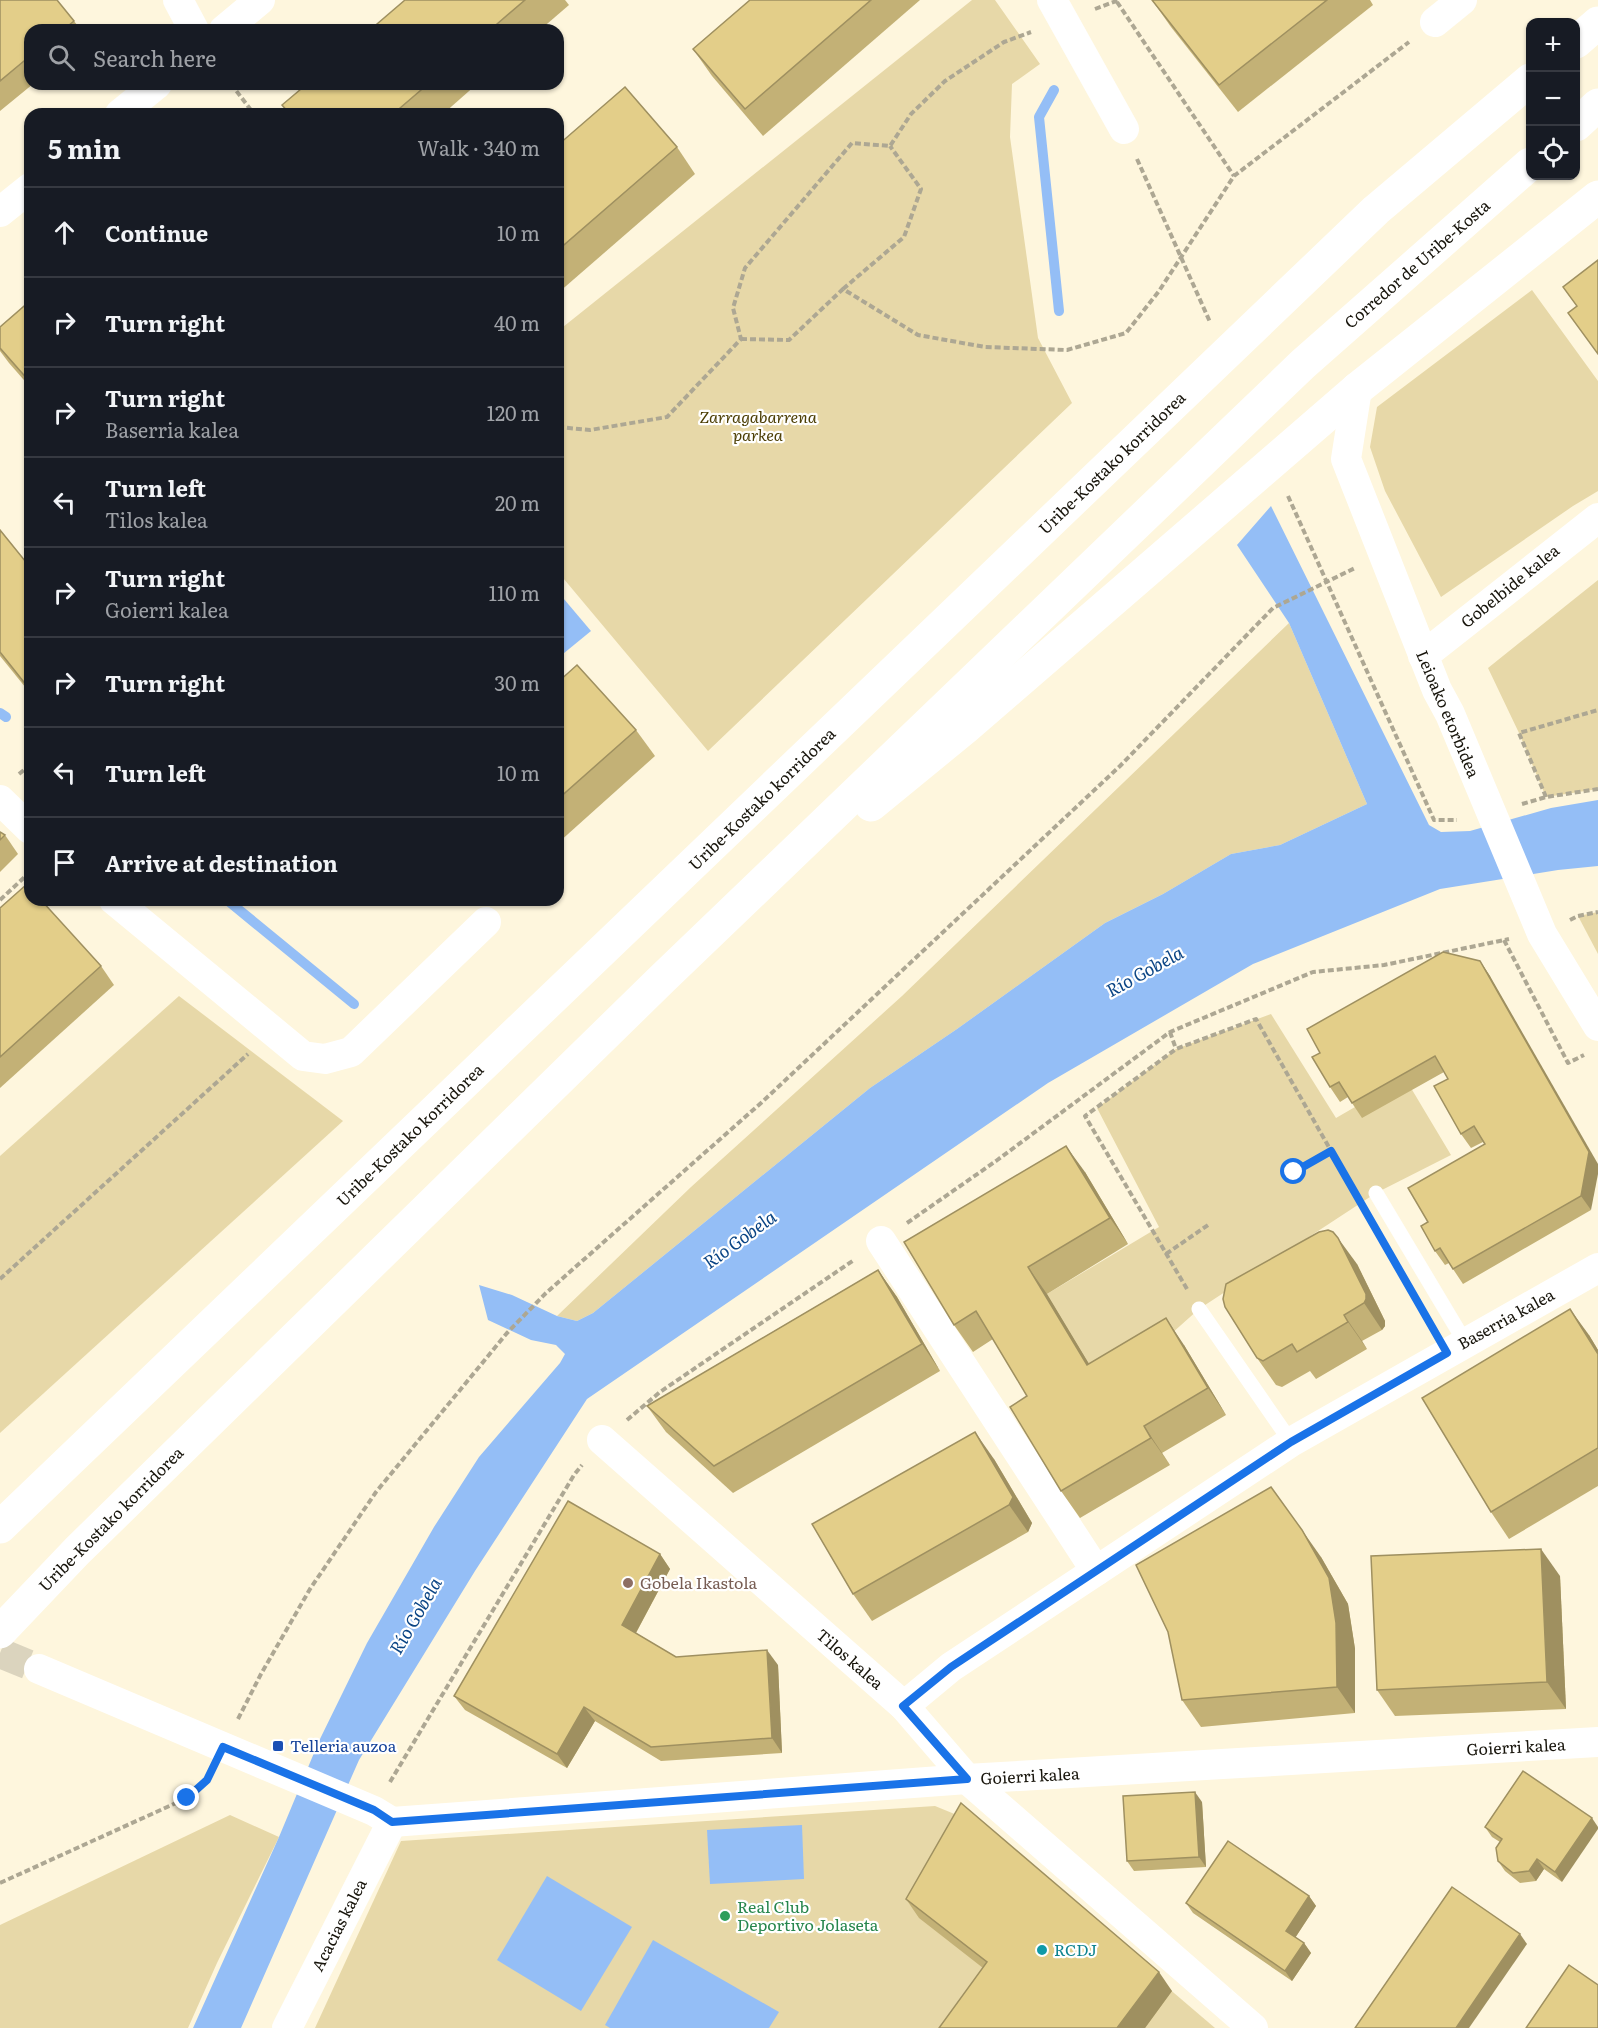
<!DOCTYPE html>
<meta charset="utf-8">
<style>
body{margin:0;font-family:Literata,serif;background:#242831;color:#f1f3f6}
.controls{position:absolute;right:18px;top:18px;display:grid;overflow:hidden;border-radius:12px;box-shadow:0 2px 4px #0004}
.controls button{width:54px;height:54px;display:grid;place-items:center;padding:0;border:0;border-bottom:2px solid #363941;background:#171b24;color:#f1f3f6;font:30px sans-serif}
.stop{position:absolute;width:18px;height:18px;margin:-14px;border:4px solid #1a73e8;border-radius:50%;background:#fff}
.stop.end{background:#1a73e8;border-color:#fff;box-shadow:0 2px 6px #0008}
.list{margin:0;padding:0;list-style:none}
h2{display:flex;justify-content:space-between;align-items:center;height:78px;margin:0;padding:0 24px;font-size:26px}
h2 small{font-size:20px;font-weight:400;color:#9ea1a6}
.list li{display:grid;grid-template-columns:39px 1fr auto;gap:18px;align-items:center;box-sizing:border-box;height:90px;padding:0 24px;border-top:2px solid #363941}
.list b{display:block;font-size:22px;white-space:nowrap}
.list p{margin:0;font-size:20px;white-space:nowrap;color:#9ea1a6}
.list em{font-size:20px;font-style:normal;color:#9ea1a6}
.icon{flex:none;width:33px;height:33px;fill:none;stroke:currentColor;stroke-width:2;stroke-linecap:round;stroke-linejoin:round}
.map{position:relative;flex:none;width:1598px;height:2028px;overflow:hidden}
.search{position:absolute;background:#171b24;box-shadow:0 2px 4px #0004;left:24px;top:24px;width:540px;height:66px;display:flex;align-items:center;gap:15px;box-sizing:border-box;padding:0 21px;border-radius:18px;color:#9ea1a6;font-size:22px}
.panel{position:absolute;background:#171b24;box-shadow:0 2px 4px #0004;left:24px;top:108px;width:540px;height:798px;border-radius:18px}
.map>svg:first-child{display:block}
.green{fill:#e7d8a8}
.water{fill:#94bef6}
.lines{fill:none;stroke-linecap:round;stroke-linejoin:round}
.stream{stroke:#94bef6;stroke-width:10}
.street-tunnel{stroke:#dbd4be;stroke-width:30;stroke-dasharray:30 15;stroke-linecap:butt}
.path{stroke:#ada793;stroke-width:4;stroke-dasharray:6 3;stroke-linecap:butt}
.lane{stroke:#fff;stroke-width:15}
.street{stroke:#fff;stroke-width:30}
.primary{stroke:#fff;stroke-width:33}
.highway{stroke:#fff;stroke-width:33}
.wall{fill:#c3b176}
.shaded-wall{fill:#9f9060}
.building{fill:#e3ce89;stroke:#9f9060;stroke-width:1.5}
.route{stroke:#1a73e8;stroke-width:8}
.education-dot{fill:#8d6e63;stroke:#fff;stroke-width:2}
.transit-dot{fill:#1a4fb4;stroke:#fff;stroke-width:2}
.leisure-dot{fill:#2e9e5b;stroke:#fff;stroke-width:2}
.culture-dot{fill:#0f9aa8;stroke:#fff;stroke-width:2}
.labels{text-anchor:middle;stroke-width:4.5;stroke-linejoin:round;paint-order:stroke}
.street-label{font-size:16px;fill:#17140b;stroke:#fff}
.park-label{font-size:16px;font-style:italic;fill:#4c3e04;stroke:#fff}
.education-label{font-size:16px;fill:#785e54;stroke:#fff;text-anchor:start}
.transit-label{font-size:16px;fill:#164399;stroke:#fff;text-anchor:start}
.leisure-label{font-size:16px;fill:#27864d;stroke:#fff;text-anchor:start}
.culture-label{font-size:16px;fill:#0d838f;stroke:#fff;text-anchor:start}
.water-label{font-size:18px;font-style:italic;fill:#0b4585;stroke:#fff}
</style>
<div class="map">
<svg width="1598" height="2028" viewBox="0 0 1598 2028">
<rect width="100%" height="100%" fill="#fef6dd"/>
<g class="green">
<polygon points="972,0 995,0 1040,64 1012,84 1010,137 1038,338 1072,403 708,751 558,572 558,331"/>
<polygon points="1532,290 1598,381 1598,491 1573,506 1441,597 1385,491 1370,447 1377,407"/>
<polygon points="1598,580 1598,789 1546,797 1519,733 1488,668"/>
<polygon points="1289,623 1367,804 1280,845 1231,854 1163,894 1105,923 957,1029 870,1088 593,1313 577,1321 557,1316 691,1187 902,996"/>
<polygon points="1598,912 1598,954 1578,916"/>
<polygon points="179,996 343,1121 0,1433 0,1156"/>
<polygon points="1271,1014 1336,1118 1405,1078 1451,1155 1376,1193 1199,1309 1106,1392 1047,1294 1159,1227 1097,1108 1176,1049"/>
<polygon points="935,1806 974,1822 1215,2028 315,2028 401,1841"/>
<polygon points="230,1815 279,1837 217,1963 188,2028 0,2028 0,1925"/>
</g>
<g class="water">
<polygon points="1271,506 1429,825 1441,832 1470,831 1551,808 1598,800 1598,866 1558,870 1440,889 1253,964 1048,1083 587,1399 475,1571 359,1760 241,2028 193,2028 279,1837 319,1741 367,1643 434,1527 479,1457 560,1363 565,1354 556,1345 531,1340 488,1320 479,1285 512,1295 557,1316 577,1321 593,1313 870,1088 957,1029 1105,923 1163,894 1231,854 1280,845 1367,804 1289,623 1237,545"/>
<polygon points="558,592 591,631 558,658"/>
<polygon points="802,1825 804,1879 710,1884 707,1830"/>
<polygon points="547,1876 632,1927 581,2011 497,1960"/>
<polygon points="653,1940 779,2012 769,2028 610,2028 605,2025"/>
</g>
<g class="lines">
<g class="stream">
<polyline points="1054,90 1039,117 1059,311"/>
<polyline points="0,713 6,717"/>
<polyline points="227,900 354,1004"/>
</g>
<polyline class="street-tunnel" points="0,1653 39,1669"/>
<g class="path">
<polyline points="1117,2 1234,176"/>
<polyline points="1095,9 1119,0"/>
<polyline points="231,84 254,114"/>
<polyline points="1137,159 1210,322"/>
<polyline points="843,289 904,237 921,189 890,146"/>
<polyline points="741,339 789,340 843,289 918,335 985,347 1067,350 1126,333 1159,291 1234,176 1409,42"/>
<polyline points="558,427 590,430 667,417 741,339 733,308 745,268 852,143 890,146 911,114 945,81 1004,42 1031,32"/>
<polyline points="1288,496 1434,820 1457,820"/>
<polyline points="19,774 30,765"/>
<polyline points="1546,797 1519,733 1598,710"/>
<polyline points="1522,804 1546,797 1598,789"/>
<polyline points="0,900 30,872"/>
<polyline points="1570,920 1578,916 1598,912"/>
<polyline points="1504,940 1568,1063 1584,1055"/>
<polyline points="1170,1032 1176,1049"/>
<polyline points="1295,1172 1331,1151"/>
<polyline points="907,1223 996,1161 1170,1032 1313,972 1384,965 1509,939"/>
<polyline points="1166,1254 1208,1225"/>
<polyline points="0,1279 248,1054"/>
<polyline points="1187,1289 1085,1116 1176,1049 1256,1019 1351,1186"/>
<polyline points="627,1420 660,1392 854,1260"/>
<polyline points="238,1719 261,1674 310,1589 376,1492 507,1333 546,1293 761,1103 1120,766 1273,608 1355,568"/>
<polyline points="390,1782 574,1475 582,1465"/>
<polyline points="0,1883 187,1798 207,1780 209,1776"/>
</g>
<g class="lane">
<polyline points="1376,1193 1465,1342"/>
<polyline points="1199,1309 1291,1442"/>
</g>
<g class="street">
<polyline points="178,0 194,30"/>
<polyline points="1052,0 1124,129"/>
<polyline points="1435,22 1462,0"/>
<polyline points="224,30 260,0"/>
<polyline points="120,114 157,84"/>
<polyline points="0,212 30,188"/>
<polyline points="1357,389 1346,459 1437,690 1450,714 1542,934 1598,1026"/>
<polyline points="1423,656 1598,518"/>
<polyline points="0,800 30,829"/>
<polyline points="114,900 303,1056 325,1059 351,1052 486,922"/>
<polyline points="881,1241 1096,1571"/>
<polyline points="602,1440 904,1706 967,1779 1253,2028"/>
<polyline points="39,1669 374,1811 392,1822"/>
<polyline points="904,1706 951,1667 1291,1442 1598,1268"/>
<polyline points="392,1822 967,1779 1598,1742"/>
<polyline points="287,2028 392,1822"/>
</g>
<polyline class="primary" points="1357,389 1598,197"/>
<g class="highway">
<polyline points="1576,42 1598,23"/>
<polyline points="1576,125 1598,105"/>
<polyline points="871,805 965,728 1357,389"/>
<polyline points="0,1527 1376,210 1530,80"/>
<polyline points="0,1632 77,1551 662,979 1303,364 1530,164"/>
</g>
</g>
<g class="wall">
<polygon points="0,0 74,21 81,30 30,30 30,84 33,84 0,111"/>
<polygon points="405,0 565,0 569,5 540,30 370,30"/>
<polygon points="750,0 920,0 763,136 712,76 693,49"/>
<polygon points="1152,0 1370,0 1373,5 1238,112 1171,27"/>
<polygon points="307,84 477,84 443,114 288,114 282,105"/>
<polygon points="558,145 677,147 695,174 558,293"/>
<polygon points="30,301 30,387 9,363 0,351 0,327"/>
<polygon points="0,530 30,567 30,693 0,656"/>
<polygon points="558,682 636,730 655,756 558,843"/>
<polygon points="0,832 5,835 18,854 0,872"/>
<polygon points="0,908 101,966 114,985 0,1088"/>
<polygon points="1480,961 1490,976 1591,1210 1463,1284 1449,1263 1445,1265 1435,1251 1428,1222 1485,1144 1483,1142 1471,1148 1461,1134 1448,1079 1444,1072 1362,1118 1348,1097 1340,1102 1330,1087"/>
<polygon points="1085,1172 1128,1244 1047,1294 1089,1364 1184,1345 1226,1415 1162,1453 1170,1465 1080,1518 1061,1491 1027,1396 993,1339 973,1352 954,1325"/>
<polygon points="1357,1264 1385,1321 1385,1326 1382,1330 1362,1341 1367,1349 1316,1379 1310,1371 1282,1387 1276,1385 1257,1358"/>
<polygon points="878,1270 897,1297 940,1371 733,1493 666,1432 647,1406"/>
<polygon points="1589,1335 1598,1350 1598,1486 1509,1539 1491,1512"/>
<polygon points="994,1459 1032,1523 1028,1532 872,1621 853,1594"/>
<polygon points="660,1554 670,1569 636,1633 676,1657 778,1665 782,1753 661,1761 595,1721 567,1768 465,1710 454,1696"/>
<polygon points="1321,1557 1348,1604 1355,1649 1355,1713 1201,1727 1182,1700"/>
<polygon points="1560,1576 1566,1709 1395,1716 1377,1690"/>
<polygon points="1523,1771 1562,1882 1544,1869 1536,1881 1520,1883 1505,1871 1498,1861 1500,1842 1492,1837 1485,1827"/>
<polygon points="1202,1802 1206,1867 1134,1871 1127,1861"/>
<polygon points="1309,1896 1316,1906 1295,1938 1304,1943 1311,1953 1292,1981 1193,1913 1186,1903"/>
<polygon points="906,1899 1172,1991 1145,2028 939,2028 983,1968 919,1918"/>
</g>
<g class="shaded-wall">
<polygon points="1480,961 1490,976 1598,1164 1598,1174 1591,1210 1581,1196"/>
<polygon points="1066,1146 1085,1172 1128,1244 1110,1218"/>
<polygon points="1338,1238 1357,1264 1385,1321 1385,1326 1382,1330 1364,1303"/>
<polygon points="1028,1267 1047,1294 1106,1392 1087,1365"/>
<polygon points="878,1270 897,1297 940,1371 922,1344"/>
<polygon points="1570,1309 1589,1335 1598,1350 1598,1354"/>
<polygon points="1344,1315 1362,1341 1367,1349 1348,1322"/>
<polygon points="1166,1318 1184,1345 1226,1415 1208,1388"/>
<polygon points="1144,1426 1170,1465 1151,1438"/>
<polygon points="975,1432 994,1459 1032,1523 1028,1532 1009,1505"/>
<polygon points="1302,1530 1321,1557 1348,1604 1355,1649 1355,1713 1337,1687"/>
<polygon points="1541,1549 1560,1576 1566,1709 1547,1682"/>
<polygon points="660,1554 670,1569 632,1640 622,1625"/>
<polygon points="767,1650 778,1665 782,1753 772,1738"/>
<polygon points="584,1707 595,1721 567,1768 557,1754"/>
<polygon points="1195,1792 1202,1802 1206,1867 1199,1857"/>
<polygon points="1592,1818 1598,1827 1598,1829 1562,1882 1555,1872"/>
<polygon points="1537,1859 1544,1869 1536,1881 1529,1871"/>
<polygon points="1309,1896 1316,1906 1293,1941 1286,1931"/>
<polygon points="1520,1934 1527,1944 1469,2028 1456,2028"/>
<polygon points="1304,1943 1311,1953 1292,1981 1285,1971"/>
<polygon points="1159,1972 1172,1991 1145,2028 1117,2028"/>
</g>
<g class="building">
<polygon points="0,0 57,0 74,21 63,30 30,30 30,56 0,81"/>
<polygon points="405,0 525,0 490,30 370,30"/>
<polygon points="750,0 871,0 745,109 693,49"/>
<polygon points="1152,0 1327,0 1219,85"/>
<polygon points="307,84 428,84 393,114 290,114 282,105"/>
<polygon points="625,87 677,147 558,250 558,145"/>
<polygon points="1598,260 1598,354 1568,313 1577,306 1563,287"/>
<polygon points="30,301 30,382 0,348 0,327"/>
<polygon points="0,530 30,567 30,684 27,686 0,652"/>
<polygon points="577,665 636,730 558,799 558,682"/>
<polygon points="0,832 5,835 0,840"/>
<polygon points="27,884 30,888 30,900 41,900 101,966 0,1057 0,908"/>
<polygon points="1443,952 1480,961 1589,1152 1581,1196 1453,1269 1440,1248 1435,1251 1421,1226 1428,1222 1408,1188 1485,1144 1474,1126 1461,1134 1434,1086 1448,1079 1435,1056 1352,1103 1339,1082 1330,1087 1312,1057 1320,1053 1307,1029"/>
<polygon points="1066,1146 1110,1218 1028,1267 1087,1365 1166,1318 1208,1388 1144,1426 1151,1438 1061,1491 1010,1407 1027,1396 976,1311 954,1325 904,1242"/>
<polygon points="1328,1230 1333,1232 1338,1238 1366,1294 1366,1299 1364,1303 1344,1315 1348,1322 1297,1352 1292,1344 1263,1361 1257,1358 1225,1307 1223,1299 1226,1284 1319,1232"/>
<polygon points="878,1270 922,1344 714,1466 647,1406"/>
<polygon points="1570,1309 1598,1354 1598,1448 1491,1512 1422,1398"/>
<polygon points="975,1432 1013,1497 1009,1505 853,1594 812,1524"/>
<polygon points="1271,1487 1302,1530 1329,1578 1336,1623 1337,1687 1182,1700 1168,1632 1136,1565"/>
<polygon points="568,1501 660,1554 622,1625 676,1657 767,1650 772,1738 651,1747 584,1707 557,1754 454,1696"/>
<polygon points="1541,1549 1547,1682 1377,1690 1371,1556"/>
<polygon points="1523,1771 1592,1818 1555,1872 1537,1859 1529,1871 1513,1873 1498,1861 1496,1848 1502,1839 1485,1827"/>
<polygon points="1195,1792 1199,1857 1127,1861 1123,1796"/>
<polygon points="961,1803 1159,1972 1117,2028 939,2028 987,1962 906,1899"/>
<polygon points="1228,1841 1309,1896 1286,1931 1304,1943 1285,1971 1186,1903"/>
<polygon points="1452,1887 1520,1934 1456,2028 1355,2028"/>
<polygon points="1569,1965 1598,1985 1598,2028 1526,2028"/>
</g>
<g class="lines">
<polyline class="route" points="187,1798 207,1780 223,1747 374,1810 392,1822 967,1779 903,1706 951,1667 1291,1442 1447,1353 1331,1151 1294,1172"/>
</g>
<circle class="education-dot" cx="628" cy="1583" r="6"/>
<rect class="transit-dot" x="272" y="1740" width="12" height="12" rx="3"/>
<circle class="leisure-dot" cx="725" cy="1916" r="6"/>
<circle class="culture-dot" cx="1042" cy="1950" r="6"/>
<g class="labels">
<g class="street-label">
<text transform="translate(1417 264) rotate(-41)" y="6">Corredor de Uribe-Kosta</text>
<text transform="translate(1112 463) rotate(-44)" y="6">Uribe-Kostako korridorea</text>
<text transform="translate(1510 586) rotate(-39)" y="6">Gobelbide kalea</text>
<text transform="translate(1448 714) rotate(67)" y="6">Leioako etorbidea</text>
<text transform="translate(762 799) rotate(-44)" y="6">Uribe-Kostako korridorea</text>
<text transform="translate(410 1135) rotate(-44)" y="6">Uribe-Kostako korridorea</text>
<text transform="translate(1506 1319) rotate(-29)" y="6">Baserria kalea</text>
<text transform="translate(111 1519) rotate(-45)" y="6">Uribe-Kostako korridorea</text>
<text transform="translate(850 1659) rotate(41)" y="6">Tilos kalea</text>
<text transform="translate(1516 1747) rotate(-3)" y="6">Goierri kalea</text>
<text transform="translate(1030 1776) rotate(-3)" y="6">Goierri kalea</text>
<text transform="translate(339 1925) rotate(-63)" y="6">Acacias kalea</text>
</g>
<g class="park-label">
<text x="758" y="423">Zarragabarrena<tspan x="758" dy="18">parkea</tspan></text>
</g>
<g class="education-label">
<text x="640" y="1589">Gobela Ikastola</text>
</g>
<g class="transit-label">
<text x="290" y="1752">Telleria auzoa</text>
</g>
<g class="leisure-label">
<text x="737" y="1913">Real Club<tspan x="737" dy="18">Deportivo Jolaseta</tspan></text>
</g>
<g class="culture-label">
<text x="1054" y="1956">RCDJ</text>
</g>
<g class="water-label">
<text transform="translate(1145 972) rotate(-29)" y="6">Río Gobela</text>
<text transform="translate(740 1240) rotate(-36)" y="6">Río Gobela</text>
<text transform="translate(416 1616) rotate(-60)" y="6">Río Gobela</text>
</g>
</g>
</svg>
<div class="controls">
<button>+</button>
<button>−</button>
<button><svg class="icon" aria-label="locate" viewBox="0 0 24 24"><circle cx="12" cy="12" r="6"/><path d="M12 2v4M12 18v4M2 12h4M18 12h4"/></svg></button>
</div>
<div class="stop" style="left:1294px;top:1172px"></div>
<div class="stop end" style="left:187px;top:1798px"></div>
<div class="search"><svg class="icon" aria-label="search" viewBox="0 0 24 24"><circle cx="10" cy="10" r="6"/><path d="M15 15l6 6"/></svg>Search here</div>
<section class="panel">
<h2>5 min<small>Walk · 340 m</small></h2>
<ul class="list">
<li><svg class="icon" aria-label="ahead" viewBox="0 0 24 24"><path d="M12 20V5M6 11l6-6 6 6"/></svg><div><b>Continue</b></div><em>10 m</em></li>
<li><svg class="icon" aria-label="right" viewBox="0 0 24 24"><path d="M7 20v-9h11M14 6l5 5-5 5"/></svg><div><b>Turn right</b></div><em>40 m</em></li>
<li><svg class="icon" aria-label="right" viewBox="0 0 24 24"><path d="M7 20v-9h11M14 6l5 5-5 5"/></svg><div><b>Turn right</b><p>Baserria kalea</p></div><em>120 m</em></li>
<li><svg class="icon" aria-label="left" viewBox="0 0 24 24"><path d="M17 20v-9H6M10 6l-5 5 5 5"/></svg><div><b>Turn left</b><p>Tilos kalea</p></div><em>20 m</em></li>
<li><svg class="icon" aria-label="right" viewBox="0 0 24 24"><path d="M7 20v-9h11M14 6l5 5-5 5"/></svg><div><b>Turn right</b><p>Goierri kalea</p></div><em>110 m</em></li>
<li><svg class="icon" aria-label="right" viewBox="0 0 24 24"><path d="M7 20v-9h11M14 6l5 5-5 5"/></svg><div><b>Turn right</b></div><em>30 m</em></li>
<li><svg class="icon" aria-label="left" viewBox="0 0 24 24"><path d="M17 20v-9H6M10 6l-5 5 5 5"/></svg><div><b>Turn left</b></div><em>10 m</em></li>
<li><svg class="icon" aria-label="arrive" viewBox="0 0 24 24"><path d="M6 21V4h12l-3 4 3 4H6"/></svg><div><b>Arrive at destination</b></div></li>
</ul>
</section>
</div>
